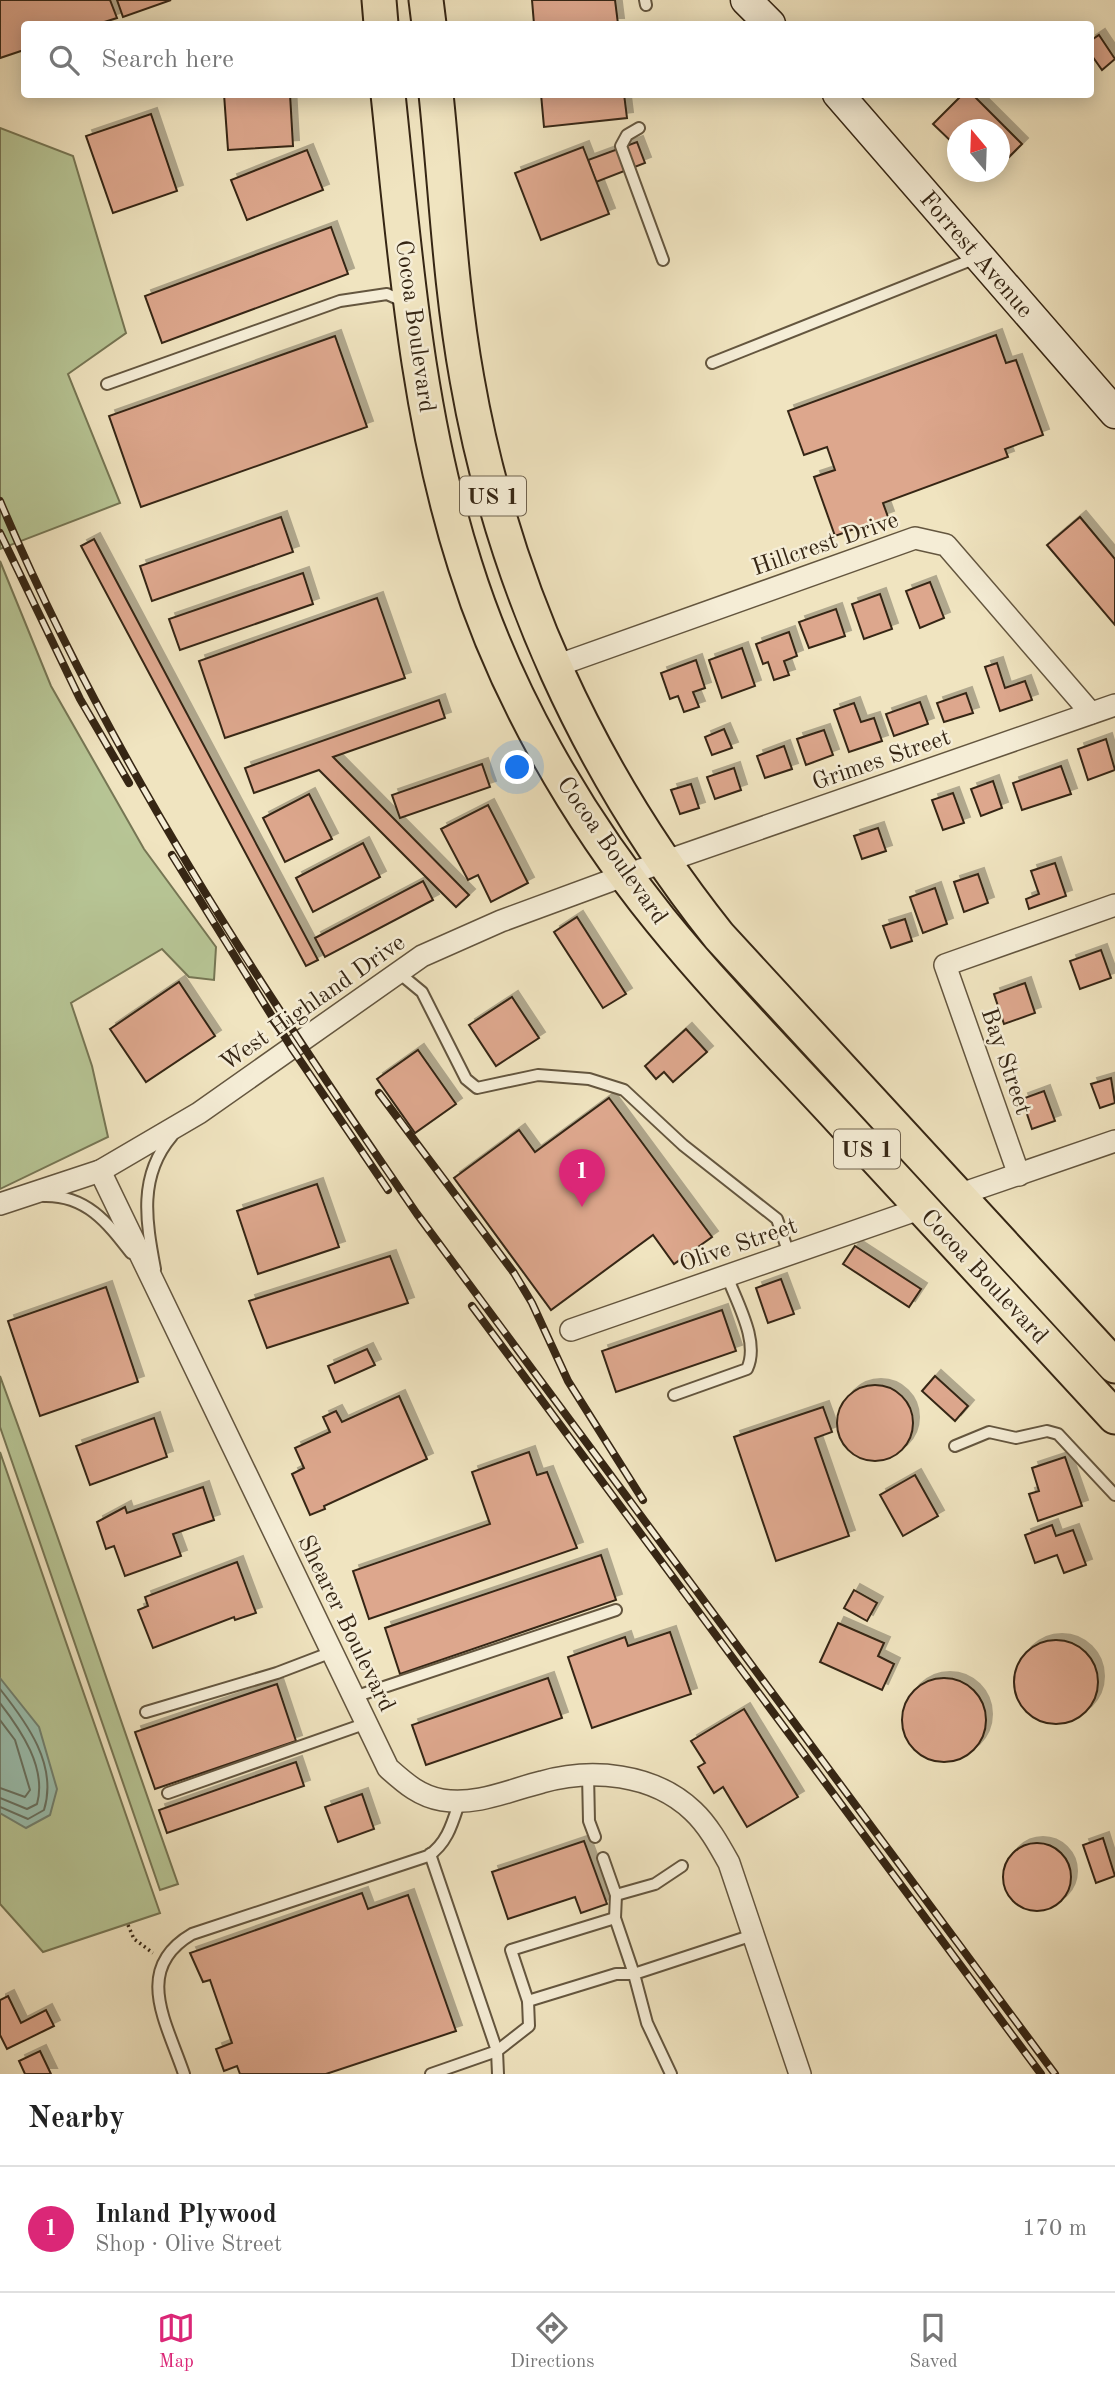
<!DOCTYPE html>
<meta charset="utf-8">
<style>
body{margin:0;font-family:"Old Standard TT",serif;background:#f2f2f2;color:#222}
.compass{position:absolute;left:947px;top:119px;width:63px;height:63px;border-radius:50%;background:#fff;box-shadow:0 4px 18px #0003;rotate:341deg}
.you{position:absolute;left:518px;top:768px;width:24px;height:24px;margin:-18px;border:5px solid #fff;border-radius:50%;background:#1a73e8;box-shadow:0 0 0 10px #1a73e833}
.badge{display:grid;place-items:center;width:46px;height:46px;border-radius:50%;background:#db2777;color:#fff;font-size:23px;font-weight:700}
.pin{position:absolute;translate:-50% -58px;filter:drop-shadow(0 2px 4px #0008)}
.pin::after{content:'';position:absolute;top:37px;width:24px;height:21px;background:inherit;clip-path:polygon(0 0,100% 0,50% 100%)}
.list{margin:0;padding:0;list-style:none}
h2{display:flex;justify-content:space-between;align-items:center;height:91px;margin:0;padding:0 28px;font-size:30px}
h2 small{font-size:23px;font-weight:400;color:#767676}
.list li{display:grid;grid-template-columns:46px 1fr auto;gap:21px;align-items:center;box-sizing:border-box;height:126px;padding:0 28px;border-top:2px solid #e0e0e0}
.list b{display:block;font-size:26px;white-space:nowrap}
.list p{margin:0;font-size:23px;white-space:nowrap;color:#767676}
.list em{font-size:23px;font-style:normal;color:#767676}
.icon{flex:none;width:38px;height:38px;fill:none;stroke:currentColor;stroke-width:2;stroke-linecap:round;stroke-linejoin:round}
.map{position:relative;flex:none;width:1115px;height:2074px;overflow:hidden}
.search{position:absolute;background:#fff;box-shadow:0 4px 18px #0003;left:21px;right:21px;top:21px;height:77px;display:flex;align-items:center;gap:18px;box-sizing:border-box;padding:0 24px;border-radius:7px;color:#767676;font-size:26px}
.sheet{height:217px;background:#fff}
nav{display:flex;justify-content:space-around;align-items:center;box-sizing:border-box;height:98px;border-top:2px solid #e0e0e0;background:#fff;font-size:19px;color:#767676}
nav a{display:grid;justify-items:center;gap:4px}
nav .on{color:#db2777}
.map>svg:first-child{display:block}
.green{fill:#b7c595;stroke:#767654;stroke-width:2}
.water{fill:#9abfaf;stroke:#728271;stroke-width:2}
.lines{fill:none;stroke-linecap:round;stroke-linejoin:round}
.shore{stroke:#687262;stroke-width:2}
.building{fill:#dda78d;stroke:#362614;stroke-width:2;filter:url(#shadow)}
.lane-casing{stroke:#64563f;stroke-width:14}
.street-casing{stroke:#64563f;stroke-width:24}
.secondary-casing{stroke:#362614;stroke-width:33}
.primary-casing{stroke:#362614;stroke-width:37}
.path{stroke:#362614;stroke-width:3.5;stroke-dasharray:2 3.5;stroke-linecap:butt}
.lane{stroke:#f5edd6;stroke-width:10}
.street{stroke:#f5edd6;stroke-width:21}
.secondary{stroke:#f5edd6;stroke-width:30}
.primary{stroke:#f0e4c0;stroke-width:33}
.rail-casing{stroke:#362614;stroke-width:8}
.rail{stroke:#f5edd6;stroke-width:5;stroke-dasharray:16;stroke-linecap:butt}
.labels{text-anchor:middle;stroke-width:5;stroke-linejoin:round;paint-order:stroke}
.shield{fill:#f5edd6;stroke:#6f624e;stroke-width:2}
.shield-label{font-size:23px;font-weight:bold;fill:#362614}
.street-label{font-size:24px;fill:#362614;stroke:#f5edd6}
</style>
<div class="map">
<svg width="1115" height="2074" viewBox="0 0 1115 2074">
<defs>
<filter id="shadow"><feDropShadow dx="6" dy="-6" stdDeviation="0" flood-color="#0004"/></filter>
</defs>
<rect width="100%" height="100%" fill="#f0e4c0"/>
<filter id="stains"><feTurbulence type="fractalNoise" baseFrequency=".00286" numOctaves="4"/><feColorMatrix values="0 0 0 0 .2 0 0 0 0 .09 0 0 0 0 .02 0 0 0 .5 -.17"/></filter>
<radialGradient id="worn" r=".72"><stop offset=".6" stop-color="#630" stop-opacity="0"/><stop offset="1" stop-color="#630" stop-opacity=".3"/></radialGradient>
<g class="green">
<polygon points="0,128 73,156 126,333 68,374 120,503 0,549"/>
<polygon points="0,561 51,686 144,849 216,947 214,980 189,977 162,949 71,1003 92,1066 108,1137 0,1189"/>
<path d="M 0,1376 C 62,1544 118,1715 178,1884 L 160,1890 L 0,1427 Z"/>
<polygon points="0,1452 160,1913 43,1952 0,1904"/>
</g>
<polygon class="water" points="0,1678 39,1727 57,1789 50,1815 26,1828 0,1813"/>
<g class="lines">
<g class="shore">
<path d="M 0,1689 C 27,1723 58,1765 44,1810 L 28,1819 L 0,1807"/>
<path d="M 0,1703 C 21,1730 47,1768 37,1804 L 27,1809 L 0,1798"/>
<polyline points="0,1720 15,1740 30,1790 25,1797 0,1788"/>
</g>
</g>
<g class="building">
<polygon points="0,0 110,0 117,18 98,24 24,24 24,50 0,58"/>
<polygon points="117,0 171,0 123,17"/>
<polygon points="532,0 615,0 618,24 534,24"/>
<polygon points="1099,35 1115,59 1102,70 1090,53 1090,41"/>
<polygon points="224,94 290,94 293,146 228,150"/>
<polygon points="541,94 624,94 627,118 544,127"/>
<polygon points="963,94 972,94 1022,144 1000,166 1000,130 958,130 958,148 933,124"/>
<polygon points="151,114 177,191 113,213 86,136"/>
<polygon points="637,142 645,163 596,182 588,160"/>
<polygon points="583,147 609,214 541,240 515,173"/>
<polygon points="307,150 323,190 247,220 231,180"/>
<polygon points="331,227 348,274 162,343 145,296"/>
<polygon points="996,335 1006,363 1016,360 1043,435 1005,449 1008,457 883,503 888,517 835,536 814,477 835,470 827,447 804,455 788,411"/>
<polygon points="335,336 367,427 141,507 109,416"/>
<polygon points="281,517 293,552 152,601 140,566"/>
<polygon points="1080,517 1115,559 1115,625 1047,545"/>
<polygon points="94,539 318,960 306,966 81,546"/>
<polygon points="303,573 313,604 180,650 169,619"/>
<polygon points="930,582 944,618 920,628 906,591"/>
<polygon points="880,594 892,629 864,639 852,604"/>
<polygon points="377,598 405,678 225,738 199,661"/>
<polygon points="836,609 845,636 809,648 799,622"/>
<polygon points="789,632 797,656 784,661 789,675 774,680 768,662 763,664 756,644"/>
<polygon points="742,648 755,686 722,698 709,660"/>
<polygon points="696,660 705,688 693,692 699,707 684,712 678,696 670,699 661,673"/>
<polygon points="997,663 1005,688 1025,681 1032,700 1000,711 985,667"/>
<polygon points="966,693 973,713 944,722 937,703"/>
<polygon points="439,700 445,718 333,757 469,895 456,907 319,770 254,793 245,768"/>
<polygon points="920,702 928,724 894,736 886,714"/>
<polygon points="854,703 861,722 874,718 882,741 849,752 834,710"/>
<polygon points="724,729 732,748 712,755 705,737"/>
<polygon points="824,730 833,755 806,765 797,739"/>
<polygon points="1106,739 1115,770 1088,780 1078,749"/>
<polygon points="784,746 792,769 765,778 757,756"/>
<polygon points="482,764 490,787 400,818 392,795"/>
<polygon points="1061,766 1071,794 1022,810 1013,783"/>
<polygon points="734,768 741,790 715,799 707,777"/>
<polygon points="993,781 1002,808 981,816 971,789"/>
<polygon points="691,784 699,808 680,814 671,790"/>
<polygon points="953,793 964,823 943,830 932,800"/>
<polygon points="309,794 332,839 285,862 263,818"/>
<polygon points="488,805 528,883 491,902 478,875 468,880 441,829"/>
<polygon points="878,828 886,851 862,859 854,836"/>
<polygon points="363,843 380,877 313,912 296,878"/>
<polygon points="1055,863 1066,896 1029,909 1026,899 1039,894 1031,871"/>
<polygon points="978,874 988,903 964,912 954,882"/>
<polygon points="423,881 433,900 325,957 315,938"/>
<polygon points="935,888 947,924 923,933 910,897"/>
<polygon points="577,917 626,994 603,1008 554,932"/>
<polygon points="905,919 912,941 891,948 883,926"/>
<polygon points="1101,950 1111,978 1080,989 1070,961"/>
<polygon points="179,982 215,1036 146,1082 110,1029"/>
<polygon points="1025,983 1035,1013 1004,1024 994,994"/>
<polygon points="512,997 539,1038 496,1066 469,1025"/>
<polygon points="686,1029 707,1052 673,1082 664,1072 656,1079 645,1066"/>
<polygon points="418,1050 456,1104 415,1133 377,1079"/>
<polygon points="1111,1078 1115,1103 1100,1108 1091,1084"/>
<polygon points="1044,1091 1055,1121 1032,1129 1022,1099"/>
<polygon points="609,1098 712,1237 674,1264 653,1235 551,1310 454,1178 519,1130 535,1152"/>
<polygon points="317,1184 339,1247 258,1274 237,1211"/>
<polygon points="855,1246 921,1289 909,1307 843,1264"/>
<polygon points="390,1256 408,1303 267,1348 249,1301"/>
<polygon points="781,1279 794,1314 768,1323 756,1288"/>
<polygon points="106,1287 138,1382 40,1416 8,1321"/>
<polygon points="722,1310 736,1351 616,1392 602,1351"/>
<polygon points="367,1349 375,1365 335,1383 328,1366"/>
<polygon points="935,1376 968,1406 955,1421 922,1391"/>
<circle cx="875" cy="1423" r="38"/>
<polygon points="399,1396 427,1459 324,1506 325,1509 310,1515 292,1474 304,1468 295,1448 330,1432 323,1417 336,1411 342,1422"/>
<polygon points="823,1407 832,1432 815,1438 849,1536 776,1561 734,1437"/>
<polygon points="154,1418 167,1457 90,1485 76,1446"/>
<polygon points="529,1452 537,1475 547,1472 577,1548 369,1619 353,1571 490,1524 472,1472"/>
<polygon points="1065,1457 1082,1506 1038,1521 1029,1494 1039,1491 1032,1468"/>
<polygon points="915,1475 938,1516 903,1536 880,1495"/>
<polygon points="203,1487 214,1520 173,1534 181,1556 125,1576 114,1546 106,1549 97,1522 125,1507 127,1513"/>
<polygon points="1052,1525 1056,1536 1073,1530 1086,1565 1064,1573 1057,1555 1035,1563 1025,1535"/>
<polygon points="601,1555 616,1600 400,1674 385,1628"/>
<polygon points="237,1562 256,1613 235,1620 234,1617 153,1648 138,1610 148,1606 145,1597"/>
<polygon points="854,1590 877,1603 867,1621 844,1608"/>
<polygon points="838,1623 884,1643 878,1656 894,1664 882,1690 820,1662"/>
<polygon points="670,1632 691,1694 592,1728 568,1657 625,1637 628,1646"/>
<circle cx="1056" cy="1682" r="42"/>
<circle cx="944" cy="1720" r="42"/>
<polygon points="548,1678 562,1718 426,1765 412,1725"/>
<polygon points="277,1684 296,1741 155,1789 135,1732"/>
<polygon points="744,1709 798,1797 747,1827 723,1787 714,1793 698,1767 705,1763 691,1741"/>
<polygon points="296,1762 304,1786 167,1833 159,1810"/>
<polygon points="362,1794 374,1829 338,1842 325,1807"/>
<polygon points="1103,1838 1115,1876 1096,1883 1083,1845"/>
<polygon points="584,1841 607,1904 581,1913 575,1897 508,1919 492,1872"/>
<circle cx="1037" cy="1877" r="34"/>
<polygon points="362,1893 368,1909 408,1895 456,2031 326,2074 240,2074 237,2066 224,2071 216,2049 232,2043 210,1980 203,1982 190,1953"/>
<polygon points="8,1996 21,2023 46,2010 54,2026 7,2049 0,2035 0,2000"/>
<polygon points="40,2051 51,2074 25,2074 19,2061"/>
</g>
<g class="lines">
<g class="lane-casing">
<g id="lane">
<polyline points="645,0 646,5"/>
<polyline points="639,128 627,135 621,146 663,260"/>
<polyline points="712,363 976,258"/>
<polyline points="107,384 340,301 387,294 405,302"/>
<polyline points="399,973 422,992 466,1079 477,1088 538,1075 589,1079 624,1090 683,1145 777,1219 789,1254"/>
<path d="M 44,1196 C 86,1195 107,1222 131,1253"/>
<path d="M 155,1269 C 146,1221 138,1176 172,1136"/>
<path d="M 674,1395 L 747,1369 C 760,1342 737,1303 727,1276"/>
<polyline points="955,1446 989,1432 1016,1438 1047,1431 1058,1434 1115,1495"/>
<polyline points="354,1697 616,1610"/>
<polyline points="146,1712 277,1673 332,1652"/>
<polyline points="588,1774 589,1821 595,1837"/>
<polyline points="168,1793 367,1723"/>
<polyline points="430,1854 497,2051 431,2074"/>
<polyline points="603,1858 616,1895 615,1918"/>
<polyline points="616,1895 655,1884 682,1866"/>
<polygon points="615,1918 634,1974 616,1974 528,2001 511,1950"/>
<path d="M 184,2074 C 167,2023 132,1969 192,1934 L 428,1856 C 448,1843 453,1821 460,1800"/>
<polyline points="498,2074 497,2051 529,2026 528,2001"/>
<polyline points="671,2074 647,2023 634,1974 753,1935"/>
</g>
</g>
<g class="street-casing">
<g id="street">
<polyline points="553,667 915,538 946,545 1091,713"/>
<path d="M 100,1171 L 388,1768 C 405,1783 419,1796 442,1800 C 476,1806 510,1790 542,1782 C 591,1768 653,1773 693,1811 C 708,1825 719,1845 729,1863 L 800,2074"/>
<polyline points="1019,1175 945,965 1115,905"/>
<polyline points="958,1195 1115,1141"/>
<polyline points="0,1204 100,1171 199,1113 422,956 501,921 626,875 1115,705"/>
<polyline points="571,1330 922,1208"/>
</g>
</g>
<g class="secondary-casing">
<g id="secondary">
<polyline points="746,0 770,24"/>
<polyline points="838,94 1115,413"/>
</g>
</g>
<g class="primary-casing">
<g id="primary">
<polyline points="379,0 381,24"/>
<polyline points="426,0 429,24"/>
<path d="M 388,94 C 405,253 416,412 465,565 C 505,693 576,816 660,920 C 716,989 779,1053 839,1118 C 931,1218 1023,1317 1115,1417"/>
<path d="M 436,94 C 446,189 450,285 467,379 C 503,584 589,773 719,936 L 1115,1366"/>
</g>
</g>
<polyline class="path" points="128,1925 134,1939 153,1953"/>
<use href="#lane" class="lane"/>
<use href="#street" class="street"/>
<use href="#secondary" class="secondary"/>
<use href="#primary" class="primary"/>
<g class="rail-casing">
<g id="rail">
<path d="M 0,501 C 107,755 261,988 417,1214 L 1055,2074"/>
<polyline points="0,533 80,699 129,783"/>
<polyline points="172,855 291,1047 388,1190"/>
<polyline points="379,1093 514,1273 532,1303 568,1381 643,1500"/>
<polyline points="472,1306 1041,2074"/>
</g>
</g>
<use href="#rail" class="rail"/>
</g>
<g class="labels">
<g class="shield">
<rect x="460" y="476.5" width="66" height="39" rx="5"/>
<rect x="834" y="1129.5" width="66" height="39" rx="5"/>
</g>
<g class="shield-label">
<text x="493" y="504">US 1</text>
<text x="867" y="1157">US 1</text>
</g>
<g class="street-label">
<text transform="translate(977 254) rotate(49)" y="8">Forrest Avenue</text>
<text transform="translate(416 326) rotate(82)" y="8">Cocoa Boulevard</text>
<text transform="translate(825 543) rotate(-19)" y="8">Hillcrest Drive</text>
<text transform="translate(881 759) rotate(-19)" y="8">Grimes Street</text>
<text transform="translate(613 850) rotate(55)" y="8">Cocoa Boulevard</text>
<text transform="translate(312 1002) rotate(-35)" y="8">West Highland Drive</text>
<text transform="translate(1007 1061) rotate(71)" y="8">Bay Street</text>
<text transform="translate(738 1244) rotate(-19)" y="8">Olive Street</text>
<text transform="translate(985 1276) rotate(47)" y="8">Cocoa Boulevard</text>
<text transform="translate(347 1623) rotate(64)" y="8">Shearer Boulevard</text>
</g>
</g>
<rect width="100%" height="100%" filter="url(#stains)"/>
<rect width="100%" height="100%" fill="url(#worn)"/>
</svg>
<svg class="compass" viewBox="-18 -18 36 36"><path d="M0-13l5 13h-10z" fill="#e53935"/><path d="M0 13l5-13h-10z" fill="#767676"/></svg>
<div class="you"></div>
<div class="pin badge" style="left:582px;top:1207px">1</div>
<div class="search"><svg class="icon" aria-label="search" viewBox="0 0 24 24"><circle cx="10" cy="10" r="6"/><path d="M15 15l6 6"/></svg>Search here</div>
</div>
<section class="sheet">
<h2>Nearby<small></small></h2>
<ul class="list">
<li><span class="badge">1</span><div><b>Inland Plywood</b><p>Shop · Olive Street</p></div><em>170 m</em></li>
</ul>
</section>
<nav>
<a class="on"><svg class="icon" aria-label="map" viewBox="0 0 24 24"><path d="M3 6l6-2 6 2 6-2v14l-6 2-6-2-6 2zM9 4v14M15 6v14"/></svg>Map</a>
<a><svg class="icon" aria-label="directions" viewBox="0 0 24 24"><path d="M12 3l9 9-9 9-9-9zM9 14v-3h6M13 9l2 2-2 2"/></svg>Directions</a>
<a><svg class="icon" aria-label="saved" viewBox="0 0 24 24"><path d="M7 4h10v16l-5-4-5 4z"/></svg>Saved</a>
</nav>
